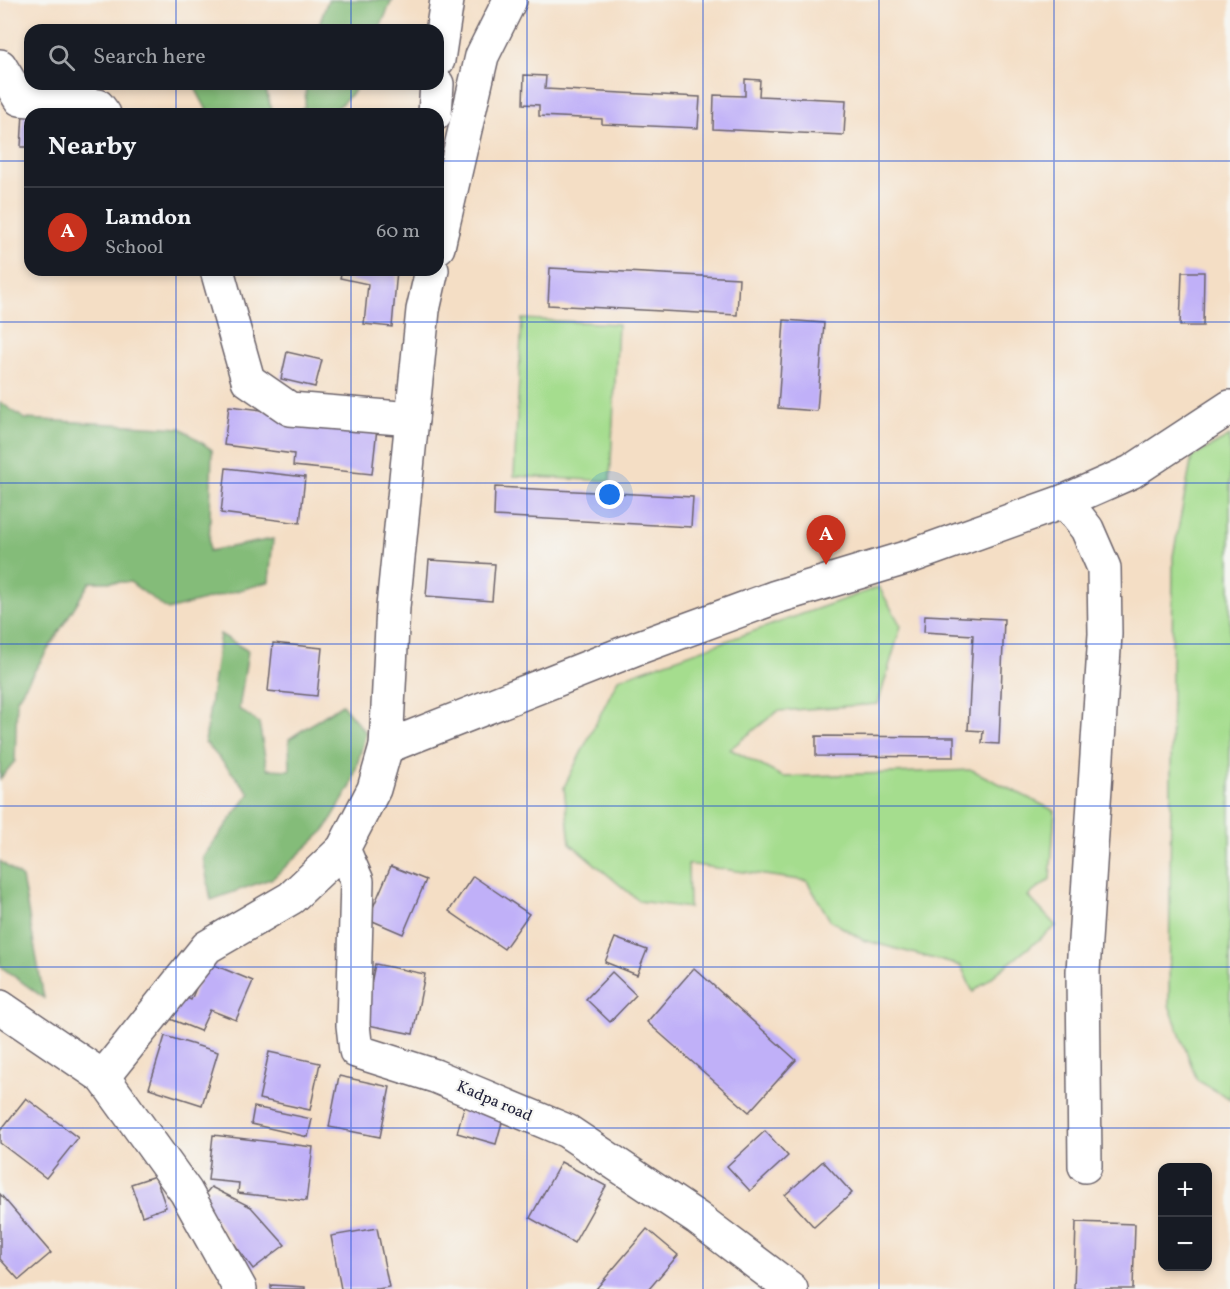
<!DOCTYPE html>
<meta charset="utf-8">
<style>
body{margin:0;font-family:Vollkorn,serif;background:#242831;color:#f1f3f6}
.controls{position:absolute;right:18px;bottom:18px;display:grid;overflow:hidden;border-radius:12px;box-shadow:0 3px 9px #0003}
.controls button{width:54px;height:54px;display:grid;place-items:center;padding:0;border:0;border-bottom:2px solid #363941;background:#171b24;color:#f1f3f6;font:30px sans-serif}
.you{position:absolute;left:610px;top:495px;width:21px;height:21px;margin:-15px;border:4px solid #fff;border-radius:50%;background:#1a73e8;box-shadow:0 0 0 9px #1a73e833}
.badge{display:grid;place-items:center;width:39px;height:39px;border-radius:50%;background:#c8321e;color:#fff;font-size:20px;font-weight:700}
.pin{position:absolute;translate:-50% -50px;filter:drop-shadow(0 2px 3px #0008)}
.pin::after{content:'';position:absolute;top:32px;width:21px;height:18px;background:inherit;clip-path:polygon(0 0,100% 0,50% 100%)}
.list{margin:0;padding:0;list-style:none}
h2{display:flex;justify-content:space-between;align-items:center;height:78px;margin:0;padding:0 24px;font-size:26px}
h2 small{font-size:20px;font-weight:400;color:#9ea1a6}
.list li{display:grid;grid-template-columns:39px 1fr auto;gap:18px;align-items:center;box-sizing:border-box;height:90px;padding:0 24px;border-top:2px solid #363941}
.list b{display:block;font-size:22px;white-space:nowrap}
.list p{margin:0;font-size:20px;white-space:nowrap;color:#9ea1a6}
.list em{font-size:20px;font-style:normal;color:#9ea1a6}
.icon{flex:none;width:33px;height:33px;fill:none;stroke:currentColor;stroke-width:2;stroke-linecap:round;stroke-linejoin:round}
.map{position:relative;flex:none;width:1230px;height:1289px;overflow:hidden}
.search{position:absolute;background:#171b24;box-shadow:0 3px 9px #0003;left:24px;top:24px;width:420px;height:66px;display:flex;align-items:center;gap:15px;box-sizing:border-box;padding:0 21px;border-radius:18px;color:#9ea1a6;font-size:22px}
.panel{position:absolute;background:#171b24;box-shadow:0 3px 9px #0003;left:24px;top:108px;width:420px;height:168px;border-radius:18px}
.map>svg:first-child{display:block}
.green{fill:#a5dd8e;stroke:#648064;stroke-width:1.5}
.forest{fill:#84bc79;stroke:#536f5a;stroke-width:1.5}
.building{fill:#c0b0f8}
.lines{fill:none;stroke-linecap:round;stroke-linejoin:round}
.minor-casing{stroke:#6c646b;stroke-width:36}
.major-casing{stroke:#6c646b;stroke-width:36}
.minor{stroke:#fff;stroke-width:33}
.major{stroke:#fff;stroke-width:33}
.grid{fill:none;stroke:#1d4ed8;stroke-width:1.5;stroke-opacity:0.55}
.labels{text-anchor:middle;stroke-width:4.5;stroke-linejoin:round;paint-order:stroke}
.street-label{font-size:16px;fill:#22223b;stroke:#f6f6f2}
</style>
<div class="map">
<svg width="1230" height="1289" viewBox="0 0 1230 1289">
<rect width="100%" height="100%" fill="#f6f6f2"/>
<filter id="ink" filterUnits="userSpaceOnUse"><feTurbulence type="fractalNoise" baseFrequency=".0167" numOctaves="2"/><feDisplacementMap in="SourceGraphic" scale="12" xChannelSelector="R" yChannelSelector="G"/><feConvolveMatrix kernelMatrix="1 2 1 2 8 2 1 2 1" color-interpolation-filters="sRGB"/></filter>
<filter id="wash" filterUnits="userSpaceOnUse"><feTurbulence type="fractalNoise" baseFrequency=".008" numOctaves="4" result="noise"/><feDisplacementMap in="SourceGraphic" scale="24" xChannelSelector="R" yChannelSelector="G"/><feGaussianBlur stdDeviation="1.35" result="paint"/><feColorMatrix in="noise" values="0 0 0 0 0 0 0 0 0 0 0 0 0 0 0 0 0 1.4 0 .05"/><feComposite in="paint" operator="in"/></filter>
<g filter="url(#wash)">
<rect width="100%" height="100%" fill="#f4dec5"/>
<g class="green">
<polygon points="522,319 618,324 610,481 514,476"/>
<polygon points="1230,436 1230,1099 1197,1080 1169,1005 1173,556 1192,457"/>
<polygon points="879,587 901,626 878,704 778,711 730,749 783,777 972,770 1055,811 1050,879 1028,896 1056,926 973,992 961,966 863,940 830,920 807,881 688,864 689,908 639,901 570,843 564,787 618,679"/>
</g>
<g class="forest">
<polygon points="328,0 392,0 379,30 317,30"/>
<polygon points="193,84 264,84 273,114 209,114"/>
<polygon points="306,84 357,84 355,90 331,114 294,114 305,106"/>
<polygon points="0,402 25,419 181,428 212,450 209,551 273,539 269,582 168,610 130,582 90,582 17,699 15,761 0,779"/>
<polygon points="220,634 248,651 239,709 259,723 267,769 290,770 289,739 342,704 366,733 351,786 325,830 273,878 211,900 203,857 250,793 205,742"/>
<polygon points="0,861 22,878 44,998 0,966"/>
</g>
<g id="blocks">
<g class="building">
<polygon points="524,75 546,76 545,89 700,97 698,128 602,124 602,119 539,116 539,105 523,104"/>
<polygon points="745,79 760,80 759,96 846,100 844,135 713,129 714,95 745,96"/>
<polygon points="23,112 30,113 30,147 21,147"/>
<polygon points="550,268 739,278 737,315 548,305"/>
<polygon points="342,270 397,270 392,327 364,324 368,284 340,278"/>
<polygon points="1182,272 1204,272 1203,326 1180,326"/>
<polygon points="784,320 824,323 817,411 778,408"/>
<polygon points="287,352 322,360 315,387 281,379"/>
<polygon points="229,406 304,415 377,428 372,474 293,466 294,454 224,445"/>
<polygon points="226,468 305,477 300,523 221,513"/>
<polygon points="495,487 693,497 691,527 494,516"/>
<polygon points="429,560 495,564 492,601 426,596"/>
<polygon points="925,615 1004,619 999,744 982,743 983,731 968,730 973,635 924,632"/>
<polygon points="273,643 322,648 317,696 268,691"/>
<polygon points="816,736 954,737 954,757 816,756"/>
<polygon points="391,866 426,880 403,934 368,919"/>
<polygon points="473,876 529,914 504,949 449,911"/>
<polygon points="615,938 647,950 637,975 605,962"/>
<polygon points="207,962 253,981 236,1020 210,1010 200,1031 168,1018 178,994 191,1000"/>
<polygon points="375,964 425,974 413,1034 363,1024"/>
<polygon points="694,968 796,1060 749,1112 647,1022"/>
<polygon points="612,972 636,995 610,1022 586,999"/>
<polygon points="165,1036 218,1052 202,1105 149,1088"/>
<polygon points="269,1052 320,1063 310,1110 259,1099"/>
<polygon points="339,1076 390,1087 380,1137 329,1127"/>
<polygon points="26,1098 78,1138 46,1178 0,1143 0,1131"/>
<polygon points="465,1104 504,1115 496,1144 457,1133"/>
<polygon points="254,1107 312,1119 308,1137 251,1124"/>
<polygon points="765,1131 788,1156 750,1191 727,1166"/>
<polygon points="213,1135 313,1147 306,1201 238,1193 239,1183 208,1180"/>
<polygon points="823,1161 852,1193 814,1227 785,1195"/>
<polygon points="561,1162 606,1186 574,1243 530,1218"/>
<polygon points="155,1176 166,1207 142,1216 131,1184"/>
<polygon points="211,1187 251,1207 285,1245 253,1269 201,1199"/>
<polygon points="0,1194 51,1253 19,1280 0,1259"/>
<polygon points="1076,1222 1135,1224 1133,1289 1074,1289"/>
<polygon points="377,1228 389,1287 378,1289 341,1289 331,1236"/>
<polygon points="647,1229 678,1255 649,1289 596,1289"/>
<polygon points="271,1285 305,1287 305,1289 271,1289"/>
</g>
</g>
</g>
<g filter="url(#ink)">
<use href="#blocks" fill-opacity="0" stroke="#6c646b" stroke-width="1.5"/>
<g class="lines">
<g class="minor-casing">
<g id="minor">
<polyline points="0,66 20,99 98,106 104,114"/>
<polyline points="442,229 482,56 510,0"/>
<polyline points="217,270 248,380 290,409 412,419"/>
<polyline points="1065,501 1087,529 1104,568 1105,634 1083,971 1085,1166"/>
<polyline points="386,747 637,648 776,597 912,556 1065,501 1131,472 1230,407"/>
<polyline points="343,849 357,881 353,1025 356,1051 435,1076 567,1131 697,1218 791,1289"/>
<polyline points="0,1007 103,1077"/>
</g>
</g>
<g class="major-casing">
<g id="major">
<polyline points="438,60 447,0"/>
<polyline points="435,114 437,84"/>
<polyline points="438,217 442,229 438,247"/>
<polyline points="240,1289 186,1192 103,1077 207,947 291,898 343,849 374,789 386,747 393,607 423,310 432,270"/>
</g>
</g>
<use href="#minor" class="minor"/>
<use href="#major" class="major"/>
</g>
</g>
<path class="grid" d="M 176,0 L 176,30M 351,0 L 351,30M 527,0 L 527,1289M 703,0 L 703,1289M 879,0 L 879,1289M 1054,0 L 1054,1289M 176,84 L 176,114M 351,84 L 351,114M 0,161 L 30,161M 438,161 L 1230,161M 176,270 L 176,1289M 351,270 L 351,1289M 0,322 L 1230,322M 0,483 L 1230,483M 0,644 L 1230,644M 0,806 L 1230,806M 0,967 L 1230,967M 0,1128 L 1230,1128"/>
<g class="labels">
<g class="street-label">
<text transform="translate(495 1100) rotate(23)" y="6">Kadpa road</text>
</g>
</g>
</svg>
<div class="controls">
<button>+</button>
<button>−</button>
</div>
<div class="you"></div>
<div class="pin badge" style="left:826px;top:565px">A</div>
<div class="search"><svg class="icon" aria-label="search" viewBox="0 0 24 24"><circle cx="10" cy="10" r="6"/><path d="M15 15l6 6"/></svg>Search here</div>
<section class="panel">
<h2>Nearby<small></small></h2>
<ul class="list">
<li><span class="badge">A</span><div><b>Lamdon</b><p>School</p></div><em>60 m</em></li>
</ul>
</section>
</div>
